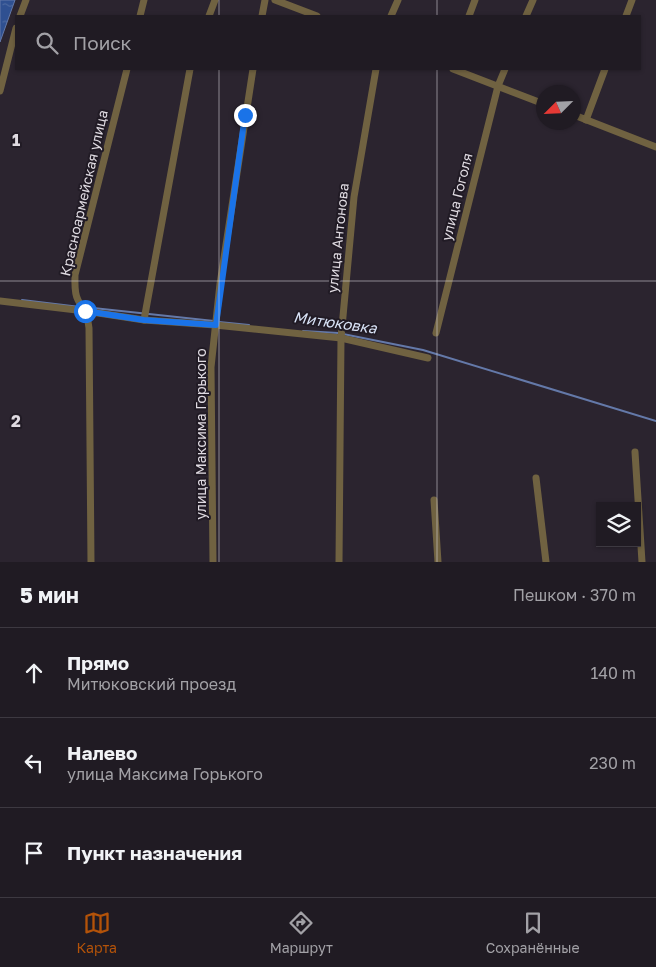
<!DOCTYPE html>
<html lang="ru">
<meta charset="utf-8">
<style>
body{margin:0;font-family:"Golos Text",sans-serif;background:#28242b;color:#f1f3f6}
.controls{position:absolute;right:15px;bottom:15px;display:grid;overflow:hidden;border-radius:0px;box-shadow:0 1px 4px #0004}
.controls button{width:45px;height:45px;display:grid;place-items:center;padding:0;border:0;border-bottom:1px solid #3d3941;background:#201b23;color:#f1f3f6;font:25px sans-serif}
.compass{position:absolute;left:536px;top:85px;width:45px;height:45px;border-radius:50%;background:#201b23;box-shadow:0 1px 4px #0004;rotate:246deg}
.stop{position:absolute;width:15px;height:15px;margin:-11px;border:4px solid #1a73e8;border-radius:50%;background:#fff}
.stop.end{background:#1a73e8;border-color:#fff;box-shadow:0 1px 5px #0008}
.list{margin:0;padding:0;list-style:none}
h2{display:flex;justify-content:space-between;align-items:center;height:65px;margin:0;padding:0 20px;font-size:21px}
h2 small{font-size:16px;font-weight:400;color:#a2a1a6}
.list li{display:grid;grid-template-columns:32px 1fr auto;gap:15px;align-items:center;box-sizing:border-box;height:90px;padding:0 20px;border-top:1px solid #3d3941}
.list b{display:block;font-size:19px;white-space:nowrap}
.list p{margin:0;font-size:16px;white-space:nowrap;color:#a2a1a6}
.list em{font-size:16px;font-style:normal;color:#a2a1a6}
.icon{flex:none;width:28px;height:28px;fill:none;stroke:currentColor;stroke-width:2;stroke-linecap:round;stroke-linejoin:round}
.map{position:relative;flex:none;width:656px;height:562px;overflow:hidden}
.search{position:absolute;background:#201b23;box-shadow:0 1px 4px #0004;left:15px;right:15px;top:15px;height:55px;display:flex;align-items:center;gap:12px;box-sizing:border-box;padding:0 18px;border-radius:0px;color:#a2a1a6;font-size:19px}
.sheet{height:335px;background:#201b23}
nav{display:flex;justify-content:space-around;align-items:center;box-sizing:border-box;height:70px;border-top:1px solid #3d3941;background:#201b23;font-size:14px;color:#a2a1a6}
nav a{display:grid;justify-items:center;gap:2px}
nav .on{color:#b45309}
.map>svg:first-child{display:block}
.water{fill:url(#water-ripples);stroke:#6479a9}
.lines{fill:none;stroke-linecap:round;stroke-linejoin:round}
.stream{stroke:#6479a9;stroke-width:2}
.minor{stroke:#706241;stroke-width:7}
.route{stroke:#1a73e8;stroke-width:6}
.grid{fill:none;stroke:#dfdae1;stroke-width:1;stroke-opacity:0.55}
.labels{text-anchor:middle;stroke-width:4;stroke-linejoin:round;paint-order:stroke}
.street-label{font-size:14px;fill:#dfdae1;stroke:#211b25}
.water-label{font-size:15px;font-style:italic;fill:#d8e2f6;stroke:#211b25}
.grid-label{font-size:16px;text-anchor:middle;font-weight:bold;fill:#dfdae1;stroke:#211b25;stroke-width:4;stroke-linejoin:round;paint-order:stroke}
</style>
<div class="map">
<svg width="656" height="562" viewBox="0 0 656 562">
<defs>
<pattern id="water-ripples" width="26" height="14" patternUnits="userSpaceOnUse" patternTransform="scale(1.25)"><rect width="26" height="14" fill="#2f5091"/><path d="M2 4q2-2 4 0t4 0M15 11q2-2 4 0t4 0" fill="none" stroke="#4d69a0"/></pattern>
</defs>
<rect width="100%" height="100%" fill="#2b242f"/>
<polygon class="water" points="0,0 15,0 0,42"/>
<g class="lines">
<g class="stream">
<polyline points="22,300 80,307"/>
<polyline points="84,307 214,321"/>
<polyline points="219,322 249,325"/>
<polyline points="303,331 338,333"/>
<polyline points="343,334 423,350 656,421"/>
</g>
<g class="minor">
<polyline points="275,0 317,16"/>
<polyline points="20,16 26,0"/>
<polyline points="140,16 144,0"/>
<polyline points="209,16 215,0"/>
<polyline points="262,16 265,0"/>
<polyline points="391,16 398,0"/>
<polyline points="469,16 475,0"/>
<polyline points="526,16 533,0"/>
<polyline points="626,16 632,0"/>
<polyline points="453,69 544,104"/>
<polyline points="0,91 16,28"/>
<polyline points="574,115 656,147"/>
<polyline points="586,120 605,69"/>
<polyline points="0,301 85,311 144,320 215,325 341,338 428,358"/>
<polyline points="144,320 190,69"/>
<polyline points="436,333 498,86 505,69"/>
<polyline points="635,452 642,562"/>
<polyline points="536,478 546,562"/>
<polyline points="434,500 438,562"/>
<path d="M 91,562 L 89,328 C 88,316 83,310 78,300 C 74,293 75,284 75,275 L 127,69"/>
<polyline points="213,562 211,367 220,284 253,69"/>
<polyline points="339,562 341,338 354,197 376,69"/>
</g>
</g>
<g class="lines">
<polyline class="route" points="85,311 144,320 216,325 245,115"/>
</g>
<path class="grid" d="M 219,0 L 219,16M 437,0 L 437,16M 219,69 L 219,562M 437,69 L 437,562M 0,281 L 656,281"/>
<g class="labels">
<g class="street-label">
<text transform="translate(84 193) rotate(-77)" y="5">Красноармейская улица</text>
<text transform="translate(457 197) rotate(-76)" y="5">улица Гоголя</text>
<text transform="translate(338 238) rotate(-84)" y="5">улица Антонова</text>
<text transform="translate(201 434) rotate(-90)" y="5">улица Максима Горького</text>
</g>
<g class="water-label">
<text transform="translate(335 323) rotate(8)" y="5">Митюковка</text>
</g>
</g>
<g class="grid-label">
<text x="16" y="146">1</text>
<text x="16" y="427">2</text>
</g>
</svg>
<div class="controls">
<button><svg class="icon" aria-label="layers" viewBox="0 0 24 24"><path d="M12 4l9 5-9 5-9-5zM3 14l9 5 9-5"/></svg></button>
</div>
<svg class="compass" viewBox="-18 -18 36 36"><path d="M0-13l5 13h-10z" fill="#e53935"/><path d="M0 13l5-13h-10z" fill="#a2a1a6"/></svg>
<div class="stop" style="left:85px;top:311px"></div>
<div class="stop end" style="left:245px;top:115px"></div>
<div class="search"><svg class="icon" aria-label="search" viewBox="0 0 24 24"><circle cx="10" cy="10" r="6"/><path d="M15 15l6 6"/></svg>Поиск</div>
</div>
<section class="sheet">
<h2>5 мин<small>Пешком · 370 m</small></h2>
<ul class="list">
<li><svg class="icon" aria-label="ahead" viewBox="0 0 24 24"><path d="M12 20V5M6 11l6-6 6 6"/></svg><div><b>Прямо</b><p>Митюковский проезд</p></div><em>140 m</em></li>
<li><svg class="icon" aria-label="left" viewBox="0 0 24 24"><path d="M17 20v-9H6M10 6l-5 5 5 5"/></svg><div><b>Налево</b><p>улица Максима Горького</p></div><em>230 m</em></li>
<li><svg class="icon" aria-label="arrive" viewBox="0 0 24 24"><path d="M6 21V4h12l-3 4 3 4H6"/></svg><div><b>Пункт назначения</b></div></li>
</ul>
</section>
<nav>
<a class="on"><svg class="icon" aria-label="map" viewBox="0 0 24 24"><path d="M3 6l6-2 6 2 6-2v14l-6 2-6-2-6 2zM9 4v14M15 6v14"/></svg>Карта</a>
<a><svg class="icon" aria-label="directions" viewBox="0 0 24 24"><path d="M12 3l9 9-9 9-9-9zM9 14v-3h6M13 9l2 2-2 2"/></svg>Маршрут</a>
<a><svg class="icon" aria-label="saved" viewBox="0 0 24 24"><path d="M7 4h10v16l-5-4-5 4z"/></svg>Сохранённые</a>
</nav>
